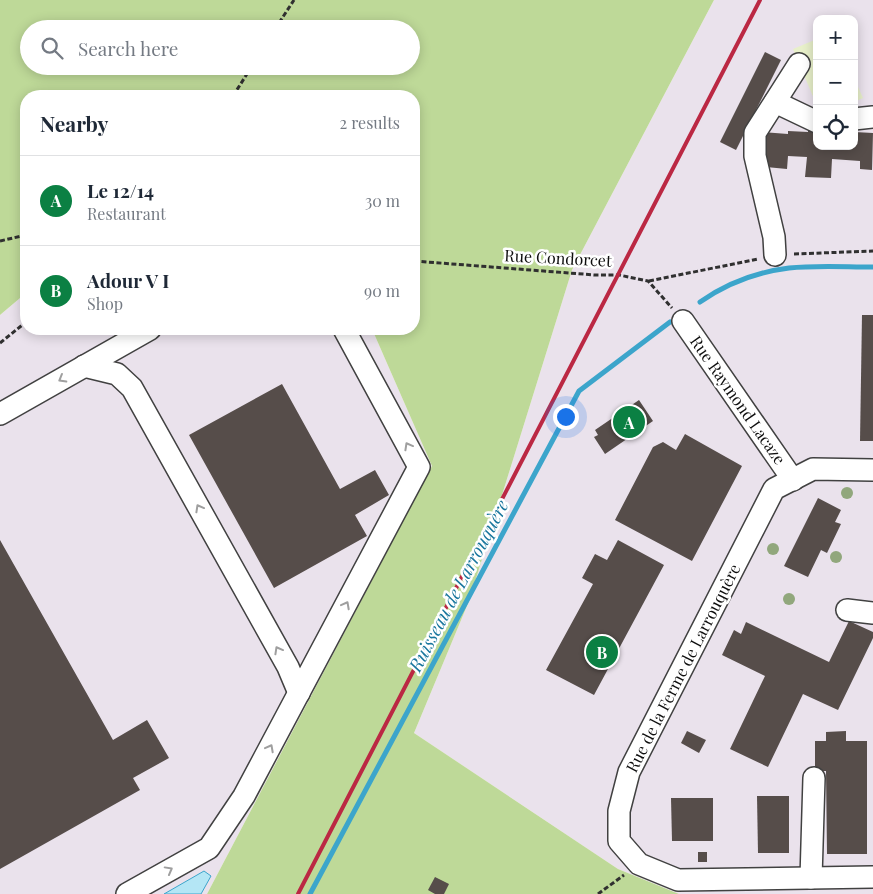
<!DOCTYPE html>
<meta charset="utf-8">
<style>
body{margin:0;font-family:"Playfair Display",serif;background:#f2f2f3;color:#1f2937}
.controls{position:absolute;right:15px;top:15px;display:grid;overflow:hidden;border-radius:10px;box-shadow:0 2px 12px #0003}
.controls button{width:45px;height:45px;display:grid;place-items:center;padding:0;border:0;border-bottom:1px solid #e0e1e3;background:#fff;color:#1f2937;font:25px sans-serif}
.you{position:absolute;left:565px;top:416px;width:18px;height:18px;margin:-12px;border:4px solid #fff;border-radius:50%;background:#1a73e8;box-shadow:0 0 0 8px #1a73e833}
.badge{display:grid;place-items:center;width:32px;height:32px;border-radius:50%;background:#0b8043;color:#fff;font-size:16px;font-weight:700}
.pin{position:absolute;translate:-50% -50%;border:2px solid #fff;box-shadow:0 1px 5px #0006}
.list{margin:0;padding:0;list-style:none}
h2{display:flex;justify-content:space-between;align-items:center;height:65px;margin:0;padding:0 20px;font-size:21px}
h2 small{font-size:16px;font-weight:400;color:#747a83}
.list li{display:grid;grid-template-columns:32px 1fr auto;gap:15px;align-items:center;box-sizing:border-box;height:90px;padding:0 20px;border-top:1px solid #e0e1e3}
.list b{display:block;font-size:19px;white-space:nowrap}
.list p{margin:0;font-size:16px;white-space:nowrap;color:#747a83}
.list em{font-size:16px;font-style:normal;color:#747a83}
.icon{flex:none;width:28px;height:28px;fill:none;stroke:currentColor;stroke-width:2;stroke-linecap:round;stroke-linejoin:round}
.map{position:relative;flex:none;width:873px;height:894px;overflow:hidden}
.search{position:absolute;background:#fff;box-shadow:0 2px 12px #0003;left:20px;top:20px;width:400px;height:55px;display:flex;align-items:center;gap:12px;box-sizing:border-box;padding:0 18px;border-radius:28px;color:#747a83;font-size:19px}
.panel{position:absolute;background:#fff;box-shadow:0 2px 12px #0003;left:20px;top:90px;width:400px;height:245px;border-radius:20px}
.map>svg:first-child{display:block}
.industrial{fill:#eae2ec;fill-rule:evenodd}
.forest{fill:#bed998;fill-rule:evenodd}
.pitch{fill:#e8f0ca}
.water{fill:#b4e6f5;stroke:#3ca5cb}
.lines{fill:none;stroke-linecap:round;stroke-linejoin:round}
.stream{stroke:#3ca5cb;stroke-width:5}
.building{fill:#564d4a}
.minor-casing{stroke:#414141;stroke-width:24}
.path{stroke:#303030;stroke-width:3;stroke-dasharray:5 2.5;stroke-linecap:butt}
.minor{stroke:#fff;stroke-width:21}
.rail{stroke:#bb2843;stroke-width:4}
.tree{fill:#91a77c}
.oneway{stroke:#9f9f9f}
.labels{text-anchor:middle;stroke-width:5;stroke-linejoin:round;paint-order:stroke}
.street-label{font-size:16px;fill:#0e0e0e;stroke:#fff}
.water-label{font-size:18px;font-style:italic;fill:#19769d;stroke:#fff}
</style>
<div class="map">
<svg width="873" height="894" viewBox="0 0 873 894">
<rect width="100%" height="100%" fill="#fff9ee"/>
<g class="industrial">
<path d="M 714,0 L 873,0 L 873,894 L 679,894 L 618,869 L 414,733 L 469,601 L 572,270 ZM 817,19 L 854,19 L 854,146 L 817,146 Z"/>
<polygon points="26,293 26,329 372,329 432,466 207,894 0,894 0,315"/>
</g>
<path class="forest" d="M 0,0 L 714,0 L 572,270 L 469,601 L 414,733 L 618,869 L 679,894 L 207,894 L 432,466 L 372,329 L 414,329 L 414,96 L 26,96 L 26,293 L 0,315 ZM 29,29 L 411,29 L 411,66 L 29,66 Z"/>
<g class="pitch">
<polygon points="817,39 817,106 793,49"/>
<polygon points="854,78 863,98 854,102"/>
</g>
<polygon class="water" points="204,871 211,876 201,894 164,894"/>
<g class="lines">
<g class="stream">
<path d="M 700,302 C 726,284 757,272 789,268 C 816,265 845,267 873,267"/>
<polyline points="310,894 579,391 670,322"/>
</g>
</g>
<g class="building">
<polygon points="765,52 781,60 736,150 720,142"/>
<polygon points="808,129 817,130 817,146 854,146 854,132 873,133 872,170 860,169 860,161 832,159 831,178 805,177 807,157 788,156 787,169 766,167 767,154 761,154 762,132 788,134 788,131 808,132"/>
<polygon points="862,315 873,315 873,441 860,441"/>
<polygon points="282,384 340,489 375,470 389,495 355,515 367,536 274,588 189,435"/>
<polygon points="639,400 653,421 605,454 594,437 598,435 595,430"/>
<polygon points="685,434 742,466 692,561 615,520 653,447 663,442 676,450"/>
<polygon points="818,498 841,510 835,522 841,524 827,553 821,550 808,577 784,566"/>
<polygon points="0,540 113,740 147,720 169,758 133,778 140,790 0,869"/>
<polygon points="618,540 664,565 594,695 546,670 593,584 582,578 595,554 607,560"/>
<polygon points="849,621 873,632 873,638 838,710 803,694 768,767 730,749 765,676 722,655 734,630 741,634 746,622 829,662"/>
<polygon points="687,731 706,740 699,753 681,743"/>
<polygon points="846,731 846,741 867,741 867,854 827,854 826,771 815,771 815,741 826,741 826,732"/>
<polygon points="757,796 789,796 789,853 758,853"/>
<polygon points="671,798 713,798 713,841 672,841"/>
<rect x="698" y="852" width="9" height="10"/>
<polygon points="435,877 449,884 444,894 435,894 428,890"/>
</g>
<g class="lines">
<g class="minor-casing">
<g id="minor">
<polyline points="775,102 817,122"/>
<polyline points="854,119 873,117"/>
<polyline points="775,255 774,237 755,156 755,133 799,64"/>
<polyline points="683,321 793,480"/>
<polyline points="84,366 117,374 132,388 288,667 299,693"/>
<polyline points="0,414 150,329"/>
<polyline points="873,470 813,469 774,489 629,772 619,811 619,841 639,864 678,880 873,877"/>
<polyline points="847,610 873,613"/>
<polyline points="811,878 814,778"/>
<polyline points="127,894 209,848 244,796 419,467 344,329"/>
</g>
</g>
<g class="path">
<polyline points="275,29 294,0"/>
<polyline points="233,96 252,66"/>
<polyline points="0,241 26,235"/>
<polyline points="794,254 873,251"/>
<polyline points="414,261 595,275 619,275 648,281 672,308"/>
<polyline points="649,281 758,259"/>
<polyline points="0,343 26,322"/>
<polyline points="598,894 624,875"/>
</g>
<use href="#minor" class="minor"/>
<polyline class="rail" points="298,894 760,0"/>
</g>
<g class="tree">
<circle cx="847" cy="493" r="6"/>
<circle cx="773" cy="549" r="6"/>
<circle cx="836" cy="557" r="6"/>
<circle cx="789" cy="599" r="6"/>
</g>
<defs><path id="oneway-chevron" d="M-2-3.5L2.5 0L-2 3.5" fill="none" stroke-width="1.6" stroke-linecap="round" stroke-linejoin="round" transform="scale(1.25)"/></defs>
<g class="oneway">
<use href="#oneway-chevron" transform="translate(62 379) rotate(150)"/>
<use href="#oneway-chevron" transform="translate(408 446) rotate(-119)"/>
<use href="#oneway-chevron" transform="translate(199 508) rotate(-119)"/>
<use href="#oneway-chevron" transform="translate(346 605) rotate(-62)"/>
<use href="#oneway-chevron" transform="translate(278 650) rotate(-119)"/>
<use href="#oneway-chevron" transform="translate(270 748) rotate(-62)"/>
<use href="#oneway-chevron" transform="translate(169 870) rotate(-29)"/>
</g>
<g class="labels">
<g class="street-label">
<text transform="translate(558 258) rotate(3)" y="6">Rue Condorcet</text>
<text transform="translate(738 400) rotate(55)" y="6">Rue Raymond Lacaze</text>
<text transform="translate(683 668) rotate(-63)" y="6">Rue de la Ferme de Larrouquère</text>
</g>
<g class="water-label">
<text transform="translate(459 586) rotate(-62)" y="6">Ruisseau de Larrouquère</text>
</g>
</g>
</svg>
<div class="controls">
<button>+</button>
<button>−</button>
<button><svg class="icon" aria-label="locate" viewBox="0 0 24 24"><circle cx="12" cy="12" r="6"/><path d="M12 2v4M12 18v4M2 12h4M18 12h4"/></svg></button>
</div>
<div class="you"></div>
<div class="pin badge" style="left:629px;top:422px">A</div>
<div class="pin badge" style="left:602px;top:652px">B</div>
<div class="search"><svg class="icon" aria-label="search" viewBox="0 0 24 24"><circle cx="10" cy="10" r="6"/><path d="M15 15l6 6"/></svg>Search here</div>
<section class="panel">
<h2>Nearby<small>2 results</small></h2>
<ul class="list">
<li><span class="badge">A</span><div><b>Le 12/14</b><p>Restaurant</p></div><em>30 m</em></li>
<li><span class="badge">B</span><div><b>Adour V I</b><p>Shop</p></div><em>90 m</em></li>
</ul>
</section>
</div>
